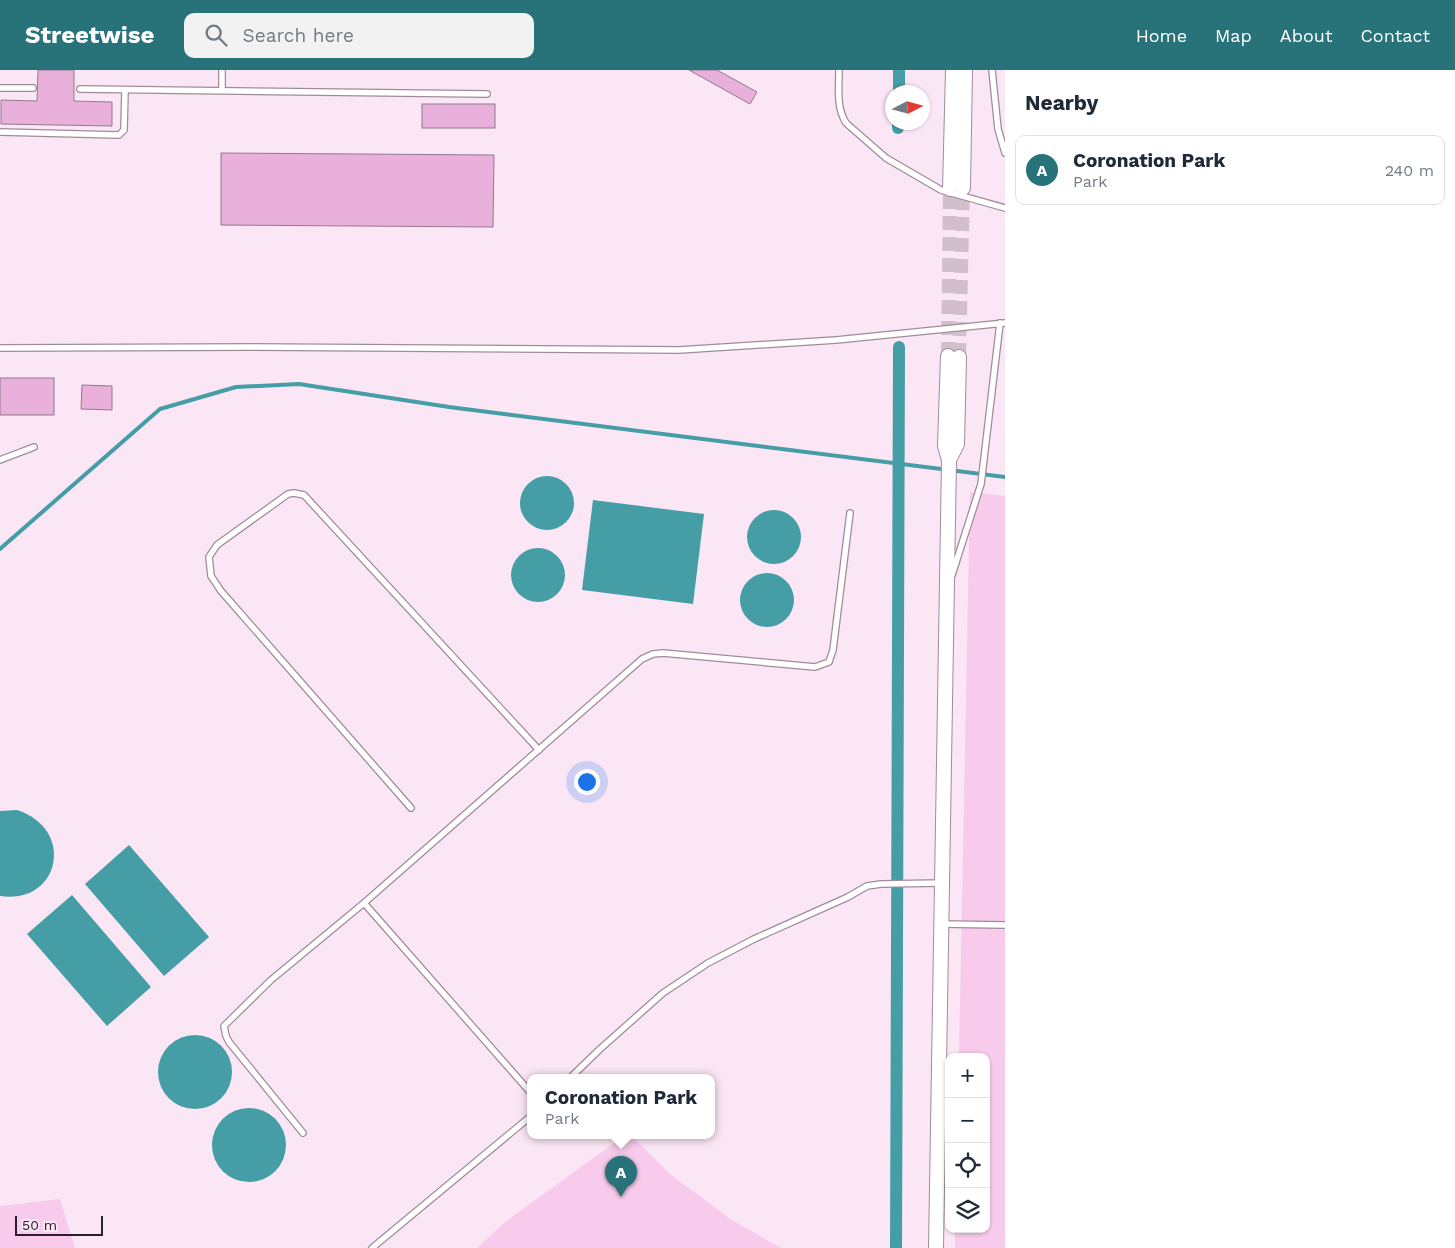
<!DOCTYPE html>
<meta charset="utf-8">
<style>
body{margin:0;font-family:"Work Sans",sans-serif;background:#f2f2f3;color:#1f2937}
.controls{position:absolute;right:15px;bottom:15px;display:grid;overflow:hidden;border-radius:10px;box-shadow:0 1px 4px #0004}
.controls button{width:45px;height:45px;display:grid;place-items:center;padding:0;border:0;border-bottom:1px solid #e0e1e3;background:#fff;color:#1f2937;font:25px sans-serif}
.compass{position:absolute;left:885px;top:15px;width:45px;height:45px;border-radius:50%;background:#fff;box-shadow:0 1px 4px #0004;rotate:84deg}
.scale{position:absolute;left:15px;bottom:12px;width:88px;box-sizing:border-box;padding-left:5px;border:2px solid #292127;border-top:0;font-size:14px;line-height:18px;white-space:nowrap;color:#292127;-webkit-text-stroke:4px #fbe6f5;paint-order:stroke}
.you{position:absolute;left:586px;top:711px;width:18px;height:18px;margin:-12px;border:4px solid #fff;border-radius:50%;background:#1a73e8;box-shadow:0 0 0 8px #1a73e833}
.badge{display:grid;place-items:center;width:32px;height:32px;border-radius:50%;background:#287279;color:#fff;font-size:16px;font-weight:700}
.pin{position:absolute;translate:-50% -41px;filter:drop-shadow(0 1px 2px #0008)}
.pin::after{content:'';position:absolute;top:26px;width:18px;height:15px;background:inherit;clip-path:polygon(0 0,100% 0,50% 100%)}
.popup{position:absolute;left:527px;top:1004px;width:188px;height:65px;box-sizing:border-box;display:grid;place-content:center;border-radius:10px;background:#fff;filter:drop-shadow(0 1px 4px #0005);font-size:16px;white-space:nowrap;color:#747a83}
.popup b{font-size:19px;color:#1f2937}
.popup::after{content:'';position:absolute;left:50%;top:100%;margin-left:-10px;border:10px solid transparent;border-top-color:#fff}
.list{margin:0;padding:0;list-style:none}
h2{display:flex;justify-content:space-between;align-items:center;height:65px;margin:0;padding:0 20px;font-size:21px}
h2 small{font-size:16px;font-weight:400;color:#747a83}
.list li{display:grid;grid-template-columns:32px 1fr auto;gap:15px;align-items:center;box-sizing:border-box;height:70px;margin:0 10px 10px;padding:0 10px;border:1px solid #e0e1e3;border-radius:10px}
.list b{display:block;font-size:19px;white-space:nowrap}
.list p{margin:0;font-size:16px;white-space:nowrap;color:#747a83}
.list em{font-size:16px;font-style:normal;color:#747a83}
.icon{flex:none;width:28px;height:28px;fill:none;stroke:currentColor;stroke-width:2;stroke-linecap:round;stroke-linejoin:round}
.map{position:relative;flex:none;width:1005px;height:1178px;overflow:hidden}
header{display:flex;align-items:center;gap:30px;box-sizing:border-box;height:70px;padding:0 25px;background:#287279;color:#fff}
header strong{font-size:24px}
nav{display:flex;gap:28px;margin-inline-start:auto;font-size:18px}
.search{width:350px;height:45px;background:#f2f2f3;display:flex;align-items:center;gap:12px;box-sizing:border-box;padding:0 18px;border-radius:10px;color:#747a83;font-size:19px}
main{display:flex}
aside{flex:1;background:#fff}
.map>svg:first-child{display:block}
.green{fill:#f8caeb}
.water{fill:#459da6}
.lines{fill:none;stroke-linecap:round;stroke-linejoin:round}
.stream{stroke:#459da6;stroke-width:4}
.canal{stroke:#459da6;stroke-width:12}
.building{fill:#e8b0da;stroke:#8e7c89}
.tertiary-tunnel{stroke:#d1bfcc;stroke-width:14;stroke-dasharray:14 7;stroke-linecap:butt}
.service-casing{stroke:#9f8c9a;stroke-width:8}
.tertiary-casing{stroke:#9f8c9a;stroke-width:16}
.service{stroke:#fff;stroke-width:5.5}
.tertiary{stroke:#fff;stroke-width:14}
</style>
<header>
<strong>Streetwise</strong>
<div class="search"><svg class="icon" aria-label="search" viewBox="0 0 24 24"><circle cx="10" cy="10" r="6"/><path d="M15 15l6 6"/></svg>Search here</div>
<nav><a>Home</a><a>Map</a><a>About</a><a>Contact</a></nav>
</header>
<main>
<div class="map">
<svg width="1005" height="1178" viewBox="0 0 1005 1178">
<rect width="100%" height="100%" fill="#fbe6f5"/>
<g class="green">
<polygon points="970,422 1005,426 1005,1178 955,1178 955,1159 986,1159 986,987 959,987"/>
<polygon points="624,1066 632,1066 671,1105 732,1150 781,1178 477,1178 505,1152"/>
<polygon points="60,1129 75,1178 0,1178 0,1136"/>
</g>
<g class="water">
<circle cx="547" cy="433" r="27"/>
<polygon points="593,430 704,444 693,534 582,520"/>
<circle cx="774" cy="467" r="27"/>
<circle cx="538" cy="505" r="27"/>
<circle cx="767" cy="530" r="27"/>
<path d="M 17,740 C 76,759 60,835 0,826 L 0,741 Z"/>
<polygon points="129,775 209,867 164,906 85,814"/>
<polygon points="72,825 151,917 107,956 27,864"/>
<circle cx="195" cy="1002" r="37"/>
<circle cx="249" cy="1075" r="37"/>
</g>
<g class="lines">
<polyline class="stream" points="0,479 160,339 236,317 299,314 449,337 1005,407"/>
<g class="canal">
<polyline points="899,22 899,0"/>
<polyline points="898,58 898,52"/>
<polyline points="896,1178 899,277"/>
</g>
</g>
<g class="building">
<polygon points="38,0 74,0 74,31 112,32 112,56 1,54 1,30 37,31"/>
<polygon points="689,0 717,0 757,22 750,34"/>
<rect x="422" y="34" width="73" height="24"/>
<polygon points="221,83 494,85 493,157 221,155"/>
<rect x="0" y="308" width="54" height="37"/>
<polygon points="82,315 112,316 112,340 81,339"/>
</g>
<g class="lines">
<g class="tertiary-tunnel">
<polyline points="948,286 950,119"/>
<polyline points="959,287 963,118"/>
</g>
<g class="service-casing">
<g id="service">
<polyline points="222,0 222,20"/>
<path d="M 839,0 C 839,18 836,37 846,53 L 886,88 L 941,120 L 1005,138"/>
<polyline points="992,0 998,59 1005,83"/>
<polyline points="0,18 33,18"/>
<polyline points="80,19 487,24"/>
<polyline points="0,62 119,65 124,60 125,20"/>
<polyline points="0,278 250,277 679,280 836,270 1005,253"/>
<polyline points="0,390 34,377"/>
<polyline points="952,505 981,414 1000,253"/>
<polyline points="411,738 221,521 211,506 209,487 217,475 288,424 294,423 304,425 539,680"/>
<polyline points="941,854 1005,855"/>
<polyline points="570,1008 600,979 663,923 708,893 754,869 848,827 867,816 881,814 942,813"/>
<polyline points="531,1023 364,833 642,589 653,584 663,583 815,597 829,592 833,580 850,443"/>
<polyline points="303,1063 229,972 226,966 224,956 271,910 364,833"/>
<polyline points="372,1178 531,1046"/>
</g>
</g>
<g class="tertiary-casing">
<g id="tertiary">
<polyline points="963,118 965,0"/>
<polyline points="950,119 953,0"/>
<polyline points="949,390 957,374 959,287"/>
<polyline points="936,1178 949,390 945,376 948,286"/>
</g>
</g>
<use href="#service" class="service"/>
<use href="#tertiary" class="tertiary"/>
</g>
</svg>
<div class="controls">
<button>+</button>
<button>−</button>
<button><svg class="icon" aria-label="locate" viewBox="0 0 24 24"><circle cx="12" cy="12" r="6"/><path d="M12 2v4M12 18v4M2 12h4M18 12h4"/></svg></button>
<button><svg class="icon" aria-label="layers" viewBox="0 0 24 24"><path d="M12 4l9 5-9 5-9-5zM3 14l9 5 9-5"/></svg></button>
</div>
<svg class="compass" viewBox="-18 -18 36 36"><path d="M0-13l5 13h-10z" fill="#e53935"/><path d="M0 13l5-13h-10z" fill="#747a83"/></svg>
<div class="scale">50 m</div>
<div class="you"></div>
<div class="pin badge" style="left:621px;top:1127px">A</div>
<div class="popup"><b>Coronation Park</b>Park</div>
</div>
<aside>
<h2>Nearby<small></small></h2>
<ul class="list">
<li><span class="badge">A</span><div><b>Coronation Park</b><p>Park</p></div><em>240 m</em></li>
</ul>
</aside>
</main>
